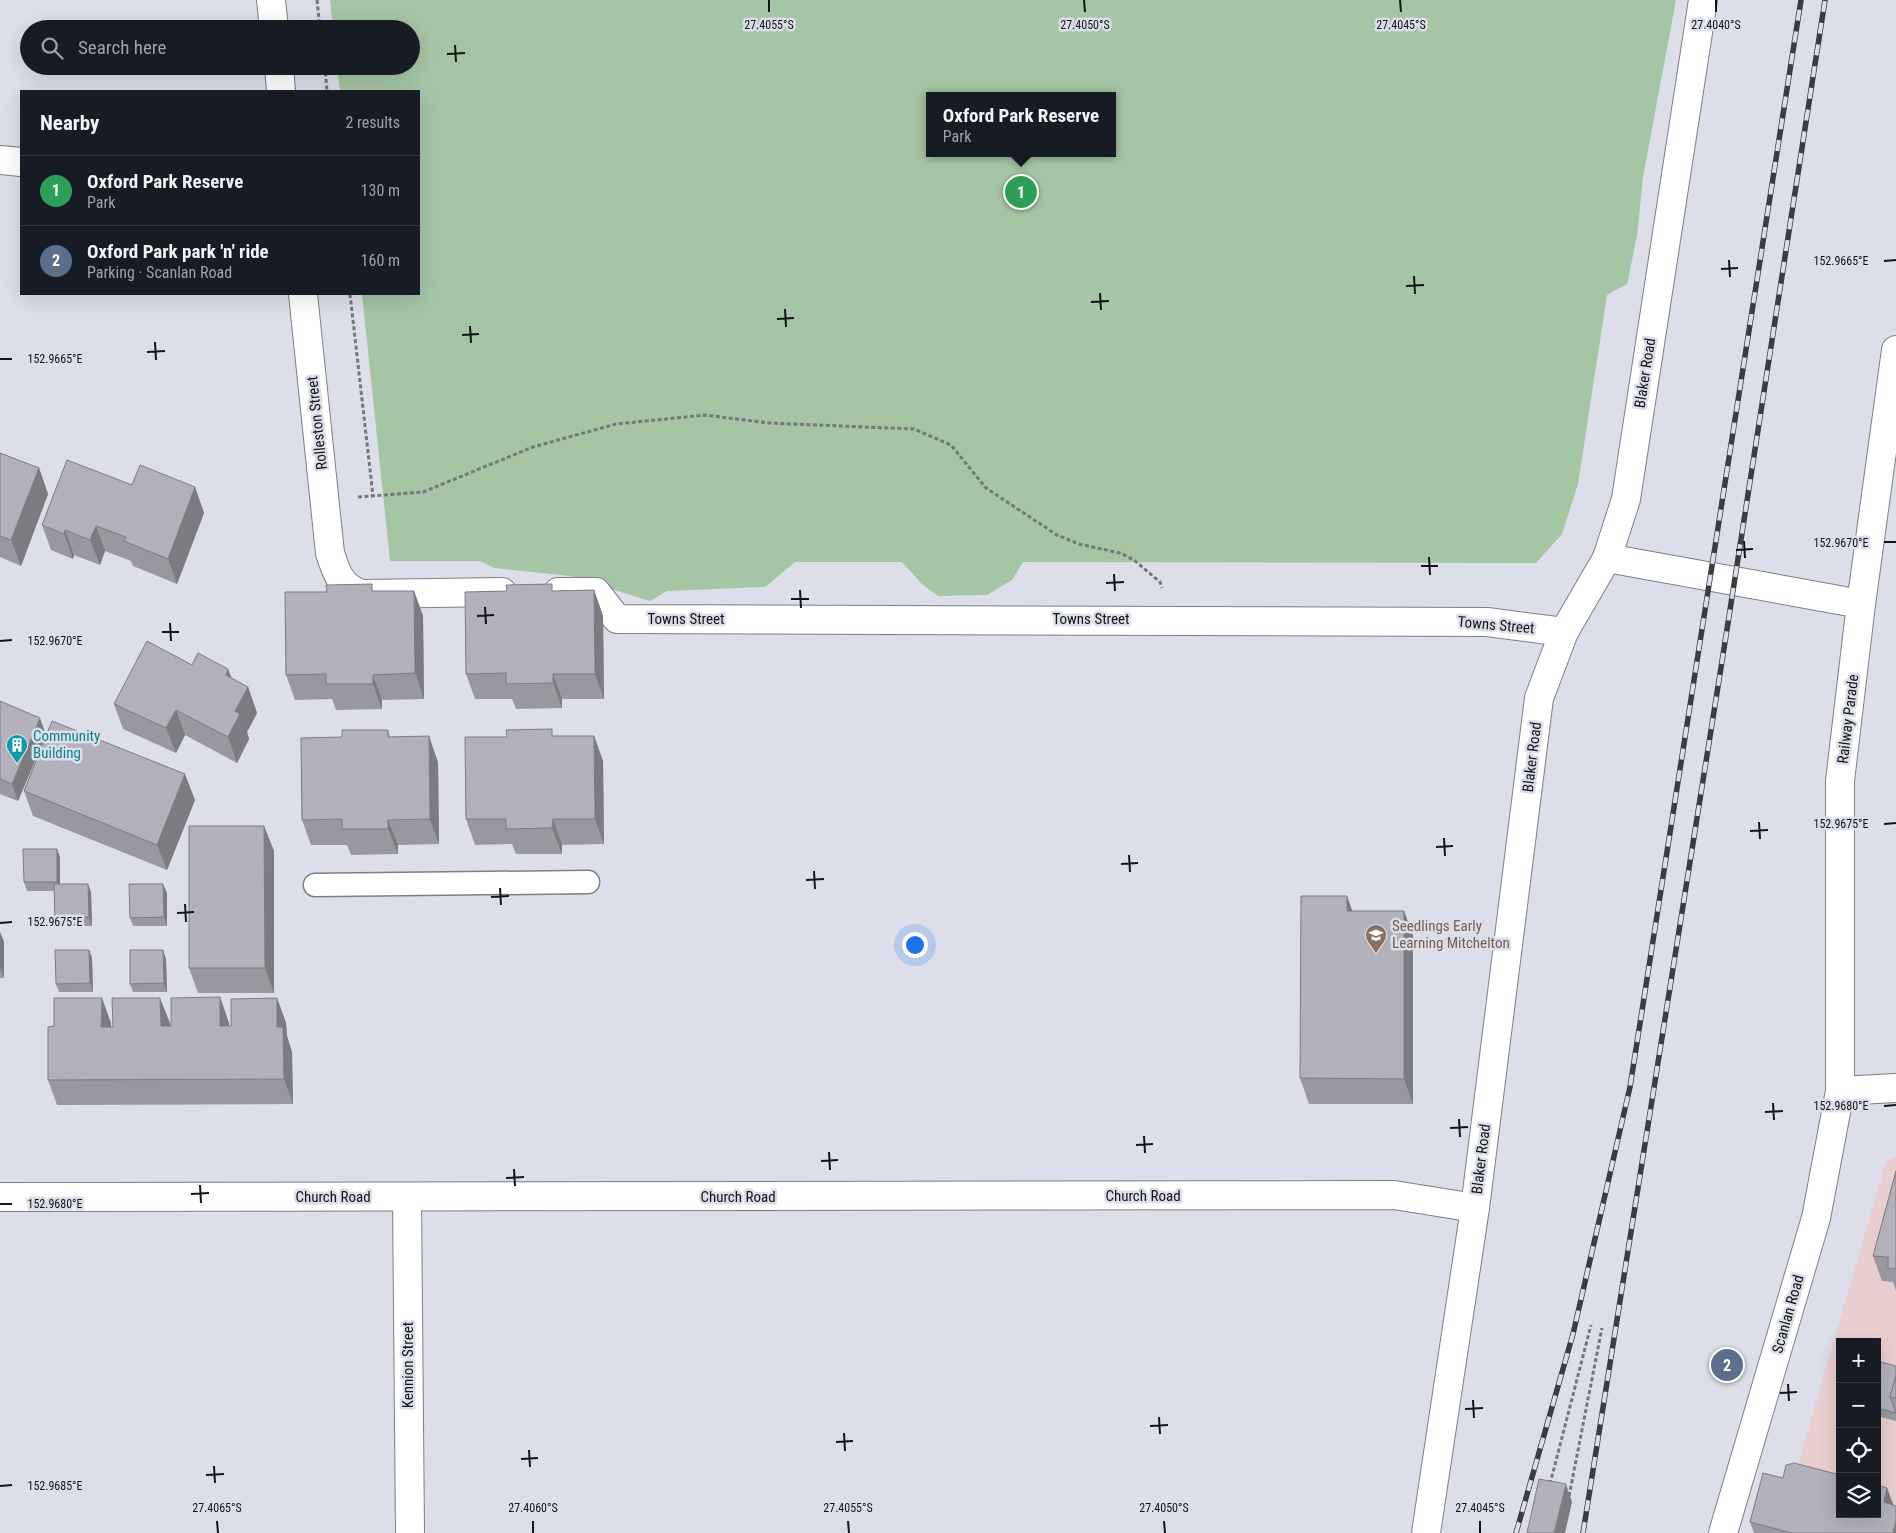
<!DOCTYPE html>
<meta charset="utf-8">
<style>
body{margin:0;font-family:"Roboto Condensed",sans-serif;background:#20242c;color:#f1f3f6}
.controls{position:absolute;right:15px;bottom:15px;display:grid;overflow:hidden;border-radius:0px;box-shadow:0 5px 20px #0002}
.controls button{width:45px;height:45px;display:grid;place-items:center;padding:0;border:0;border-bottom:1px solid #363941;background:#171b24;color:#f1f3f6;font:25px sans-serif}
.you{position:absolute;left:914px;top:944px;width:18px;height:18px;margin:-12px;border:4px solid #fff;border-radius:50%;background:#1a73e8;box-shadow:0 0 0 8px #1a73e833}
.badge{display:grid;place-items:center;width:32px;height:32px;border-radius:50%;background:#8c9099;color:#fff;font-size:16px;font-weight:700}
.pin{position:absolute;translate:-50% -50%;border:2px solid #fff;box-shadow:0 1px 5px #0006}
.popup{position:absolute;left:926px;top:92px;width:190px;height:65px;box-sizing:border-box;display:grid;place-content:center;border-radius:0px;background:#171b24;filter:drop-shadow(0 1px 4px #0005);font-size:16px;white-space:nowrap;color:#9ea1a6}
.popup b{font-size:19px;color:#f1f3f6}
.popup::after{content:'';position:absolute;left:50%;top:100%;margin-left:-10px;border:10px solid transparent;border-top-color:#171b24}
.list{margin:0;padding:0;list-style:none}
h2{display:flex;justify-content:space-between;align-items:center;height:65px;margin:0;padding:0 20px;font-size:21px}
h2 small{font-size:16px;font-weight:400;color:#9ea1a6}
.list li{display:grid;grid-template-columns:32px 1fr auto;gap:15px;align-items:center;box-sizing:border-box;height:70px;padding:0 20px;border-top:1px solid #363941}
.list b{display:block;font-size:19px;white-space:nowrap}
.list p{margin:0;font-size:16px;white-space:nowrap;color:#9ea1a6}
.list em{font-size:16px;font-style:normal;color:#9ea1a6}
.icon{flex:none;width:28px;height:28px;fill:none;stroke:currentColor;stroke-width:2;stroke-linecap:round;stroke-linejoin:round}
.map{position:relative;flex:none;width:1896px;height:1533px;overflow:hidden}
.search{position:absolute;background:#171b24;box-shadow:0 5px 20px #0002;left:20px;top:20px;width:400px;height:55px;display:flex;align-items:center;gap:12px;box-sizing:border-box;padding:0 18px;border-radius:28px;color:#9ea1a6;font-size:19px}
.panel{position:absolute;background:#171b24;box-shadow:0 5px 20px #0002;left:20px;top:90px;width:400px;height:205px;border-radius:0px}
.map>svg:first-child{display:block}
.commercial{fill:#e9cecf;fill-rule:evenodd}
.green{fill:#a5c5a5;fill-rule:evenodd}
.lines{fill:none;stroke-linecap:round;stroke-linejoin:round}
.lane-casing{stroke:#7d7f88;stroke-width:25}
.street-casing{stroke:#7d7f88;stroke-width:30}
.secondary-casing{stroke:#7d7f88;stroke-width:30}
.path{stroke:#75777d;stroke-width:3;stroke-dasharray:4 2.5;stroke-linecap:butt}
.lane{stroke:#fff;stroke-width:22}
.street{stroke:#fff;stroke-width:28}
.secondary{stroke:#fff;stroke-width:28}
.rail-casing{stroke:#3b3c40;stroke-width:5.5}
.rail{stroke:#dcdfe9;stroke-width:4;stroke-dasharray:11;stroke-linecap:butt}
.wall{fill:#9997a0}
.shaded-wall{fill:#7d7b82}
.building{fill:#b2b0ba;stroke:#7d7b82}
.ticks{fill:none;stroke:#131417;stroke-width:2}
.labels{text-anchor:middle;stroke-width:5;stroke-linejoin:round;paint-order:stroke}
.street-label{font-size:15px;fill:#131417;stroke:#dcdfe9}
.culture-label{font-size:15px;fill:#0d838f;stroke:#dcdfe9;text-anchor:start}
.education-label{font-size:15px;fill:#785e54;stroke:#dcdfe9;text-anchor:start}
.ticks-label{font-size:12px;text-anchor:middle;fill:#131417;stroke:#dcdfe9;stroke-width:5;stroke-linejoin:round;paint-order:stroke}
</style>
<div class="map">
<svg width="1896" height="1533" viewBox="0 0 1896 1533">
<rect width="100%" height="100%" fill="#dcdfe9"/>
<path class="commercial" d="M 1896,1157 L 1896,1533 L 1778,1533 L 1886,1161 ZM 1840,1342 L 1877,1342 L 1877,1514 L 1840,1514 Z"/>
<path class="green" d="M 330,0 L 1676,0 L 1643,177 L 1637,236 L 1627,284 L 1607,295 L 1578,484 L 1562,534 L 1536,563 L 1023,562 L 1012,580 L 987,595 L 938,596 L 922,584 L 902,562 L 795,562 L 765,587 L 667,591 L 650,601 L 570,576 L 494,568 L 480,561 L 390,561 L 362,294 L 419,294 L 419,91 L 340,91 L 337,66 L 411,66 L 411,29 L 333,29 ZM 930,96 L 1112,96 L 1112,153 L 930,153 Z"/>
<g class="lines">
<g class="lane-casing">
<polyline id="lane" points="315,885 588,882"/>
</g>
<g class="street-casing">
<g id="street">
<polyline points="271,0 274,29"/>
<polyline points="279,66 281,91"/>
<polyline points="0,160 21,162"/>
<path d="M 303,294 L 330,553 C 336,572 341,588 362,594 L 502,592"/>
<polyline points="558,592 596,592 617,619 1487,622 1564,632"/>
<polyline points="1861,604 1896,350"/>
<polyline points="1840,1091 1896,1088"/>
<polyline points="407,1198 410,1533"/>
</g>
</g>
<g class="secondary-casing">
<g id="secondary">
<polyline points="1607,558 1861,604 1840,781 1840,1091 1816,1218 1723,1533"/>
<polyline points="0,1197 1394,1195 1475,1208"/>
<polyline points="1426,1533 1475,1208 1539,698 1564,632 1607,558 1626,499 1703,0"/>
</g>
</g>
<g class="path">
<polyline points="317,0 320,29"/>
<polyline points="325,66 327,91"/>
<polyline points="350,294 373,496"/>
<polyline points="358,497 423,492 533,447 616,424 705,415 769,423 914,429 951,445 986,488 1057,535 1079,544 1120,553 1134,560 1160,582 1162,588"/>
<polyline points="1550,1484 1591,1325"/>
<polyline points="1569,1496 1602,1328"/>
</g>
<use href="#lane" class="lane"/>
<use href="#street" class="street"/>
<use href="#secondary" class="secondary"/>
<g class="rail-casing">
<g id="rail">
<polyline points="1516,1533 1573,1334 1630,1087 1801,0"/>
<polyline points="1583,1533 1723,655 1825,0"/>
</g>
</g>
<use href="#rail" class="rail"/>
</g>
<g class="wall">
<polygon points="0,453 39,468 48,494 21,566 0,557"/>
<polygon points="132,485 195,487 204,513 177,584 133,566 131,561 105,551 100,565 74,555 73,559 51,550 42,525"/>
<polygon points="594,590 603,616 604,699 562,699 562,708 516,709 512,699 475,699 466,674 555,591"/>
<polygon points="414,591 423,616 424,699 382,700 382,709 336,710 332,699 295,700 286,675"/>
<polygon points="192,665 232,679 248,687 257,713 247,732 249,739 237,763 185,735 176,753 123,729 114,704"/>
<polygon points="0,701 46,735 18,801 0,794"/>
<polygon points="388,730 390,737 438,762 439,844 398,845 398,854 351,855 347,845 311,845 302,820 342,737"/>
<polygon points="554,736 594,736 603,761 604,844 562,845 562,854 516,854 512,844 475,845 466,819"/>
<polygon points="24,791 195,800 167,870 33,816"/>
<polygon points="264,826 274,851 274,993 198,993 189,968"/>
<polygon points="57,849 60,858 60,884 91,892 92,926 58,926 55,918 54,891 27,891 24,882"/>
<polygon points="167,893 167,926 133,926 130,918"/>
<polygon points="1352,911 1404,911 1413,936 1413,1104 1309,1104 1300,1078"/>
<polygon points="0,932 4,942 4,978 0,978"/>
<polygon points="89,950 92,958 93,992 59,992 56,984"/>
<polygon points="166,959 167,992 133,992 130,984"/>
<polygon points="220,997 229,1023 229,1026 231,1026 277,998 286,1023 287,1036 292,1052 293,1104 57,1105 48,1080 111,1023 111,1027 170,1023 170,1026 171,1026"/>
<polygon points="1896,1171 1896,1291 1893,1282 1882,1281 1873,1256"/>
<polygon points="1877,1361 1896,1366 1896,1421 1877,1416"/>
<polygon points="1783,1478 1887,1488 1893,1505 1896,1533 1754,1533 1750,1522"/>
</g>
<g class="shaded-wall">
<polygon points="39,468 48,494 21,566 11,540"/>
<polygon points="195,487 204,513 177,584 168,559"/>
<polygon points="96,526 105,551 100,565 90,540"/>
<polygon points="65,530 74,555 73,559 64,534"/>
<polygon points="594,590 603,616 604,699 595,674"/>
<polygon points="414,591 423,616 424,699 415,673"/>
<polygon points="228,669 238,694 226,675"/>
<polygon points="553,674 562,699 562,708 553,683"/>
<polygon points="373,675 382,700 382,709 373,684"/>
<polygon points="248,687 257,713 247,732 249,739 237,763 228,737 235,711"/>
<polygon points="176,710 185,735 176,753 166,728"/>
<polygon points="40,718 46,735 18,801 12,784"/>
<polygon points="429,736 438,762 439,844 430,819"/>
<polygon points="594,736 603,761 604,844 595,819"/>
<polygon points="185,774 195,800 167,870 157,845"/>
<polygon points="553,819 562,845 562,854 552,828"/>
<polygon points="388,820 398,845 398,854 388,829"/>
<polygon points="264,826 274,851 274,993 265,968"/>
<polygon points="57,849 60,858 60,891 57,882"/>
<polygon points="88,884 91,892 92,926 89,917"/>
<polygon points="163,884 167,893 167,926 164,917"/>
<polygon points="1347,896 1356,921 1347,911"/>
<polygon points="1404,911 1413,936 1413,1104 1404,1079"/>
<polygon points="0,932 4,942 4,978 0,968"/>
<polygon points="89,950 92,958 93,992 90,983"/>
<polygon points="163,950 166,959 167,992 164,983"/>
<polygon points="220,997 229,1023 229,1051 220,1026"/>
<polygon points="102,998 111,1023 111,1052 101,1027"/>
<polygon points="160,998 170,1023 170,1052 161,1026"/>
<polygon points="277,998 286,1023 287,1036 292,1052 293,1104 284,1079 277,1027"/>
<polygon points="1566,1484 1572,1502 1565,1533 1554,1533"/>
<polygon points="1887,1488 1896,1512 1884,1502"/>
<polygon points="1896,1521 1896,1533 1893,1533"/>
</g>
<g class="building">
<polygon points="0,453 39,468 11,540 0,536"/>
<polygon points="67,460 132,485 140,465 195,487 168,559 124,541 126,537 96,526 90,540 65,530 64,534 42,525"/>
<polygon points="372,584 372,591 414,591 415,673 373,675 373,684 326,684 326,674 286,675 285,592 327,592 326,585"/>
<polygon points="552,584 552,591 594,590 595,674 553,674 553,683 506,684 506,673 466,674 465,592 507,591 506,585"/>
<polygon points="147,641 192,665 198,653 228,669 226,675 248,687 235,711 240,714 228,737 176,710 166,728 114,704"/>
<polygon points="0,701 40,718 12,784 0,779"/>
<polygon points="52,721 185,774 157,845 24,791"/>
<polygon points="552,729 552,736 594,736 595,819 553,819 552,828 506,829 506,819 466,819 465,737 507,737 506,730"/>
<polygon points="342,730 388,730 388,737 429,736 430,819 388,820 388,829 342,829 342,819 302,820 301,738 342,737"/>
<polygon points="189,826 264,826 265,968 189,968"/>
<polygon points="23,849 57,849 57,882 24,882"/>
<polygon points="54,884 88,884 89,917 55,918"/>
<polygon points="129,884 163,884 164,917 130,918"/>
<polygon points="1301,896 1347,896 1347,911 1404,911 1404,1079 1300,1078"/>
<polygon points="55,950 89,950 90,983 56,984"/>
<polygon points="130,950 163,950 164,983 130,984"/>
<polygon points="220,997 220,1026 231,1026 231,999 277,998 277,1027 283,1027 284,1079 48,1080 48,1027 54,1026 54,998 102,998 101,1027 113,1027 112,998 160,998 161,1026 171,1026 171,998"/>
<polygon points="1896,1171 1896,1269 1888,1268 1888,1257 1873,1256"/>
<polygon points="1877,1361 1896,1366 1896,1376 1890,1397 1896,1413 1877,1408"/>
<polygon points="1896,1376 1896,1398 1890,1397"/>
<polygon points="1794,1463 1840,1475 1840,1514 1877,1514 1877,1485 1887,1488 1884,1502 1896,1506 1896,1521 1893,1533 1792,1533 1750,1522 1763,1473 1783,1478 1786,1465"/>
<polygon points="1539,1479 1566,1484 1554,1533 1527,1533"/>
</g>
<path class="ticks" d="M 769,0 L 769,12M 1084,0 L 1085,12M 1400,0 L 1401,12M 1716,0 L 1716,12M 455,45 L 456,62M 447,54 L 465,53M 1729,260 L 1730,277M 1884,261 L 1896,260M 1721,269 L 1738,268M 1414,276 L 1415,294M 1406,286 L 1424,285M 1100,293 L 1101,310M 1091,302 L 1109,301M 785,309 L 786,327M 777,319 L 794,318M 470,326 L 471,343M 462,335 L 479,334M 155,342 L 156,360M 147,352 L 165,351M 0,359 L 12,359M 1744,541 L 1745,558M 1884,542 L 1896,542M 1736,550 L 1753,549M 1429,557 L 1430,575M 1421,566 L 1438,566M 1114,574 L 1115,591M 1106,583 L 1124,582M 800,590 L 801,608M 791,599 L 809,599M 485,607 L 486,624M 477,616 L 494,615M 170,623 L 171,641M 162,632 L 179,632M 0,641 L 12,640M 1759,822 L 1760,839M 1884,824 L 1896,823M 1750,831 L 1768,830M 1444,838 L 1445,856M 1436,847 L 1453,846M 1129,855 L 1130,872M 1121,864 L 1138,863M 814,871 L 815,889M 806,880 L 824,879M 500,888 L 501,905M 491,897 L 509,896M 185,904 L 186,922M 177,913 L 194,912M 0,923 L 12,922M 1773,1103 L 1774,1120M 1884,1106 L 1896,1105M 1765,1112 L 1783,1111M 1459,1119 L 1460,1137M 1450,1128 L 1468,1127M 1144,1136 L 1145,1153M 1136,1145 L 1153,1144M 829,1152 L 830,1170M 821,1161 L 838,1160M 514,1169 L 515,1186M 506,1178 L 524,1177M 200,1185 L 201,1203M 191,1194 L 209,1193M 0,1204 L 12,1204M 1788,1384 L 1789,1401M 1780,1393 L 1797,1392M 1473,1400 L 1474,1418M 1465,1409 L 1483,1408M 1159,1417 L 1160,1434M 1150,1426 L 1168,1425M 844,1433 L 845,1451M 836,1442 L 853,1441M 529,1450 L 530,1467M 521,1459 L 538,1458M 214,1466 L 215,1483M 206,1475 L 224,1474M 0,1486 L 12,1485M 217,1521 L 218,1533M 533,1521 L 533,1533M 848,1521 L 849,1533M 1164,1521 L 1165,1533M 1480,1521 L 1480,1533"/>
<defs>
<g id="building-pin" transform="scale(1.125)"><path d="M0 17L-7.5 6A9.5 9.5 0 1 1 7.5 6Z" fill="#0f9aa8" stroke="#dcdfe9"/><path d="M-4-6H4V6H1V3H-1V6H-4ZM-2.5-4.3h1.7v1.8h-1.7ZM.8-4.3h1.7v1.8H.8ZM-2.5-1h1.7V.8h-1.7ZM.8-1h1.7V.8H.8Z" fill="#fff"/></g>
<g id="school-pin" transform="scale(1.125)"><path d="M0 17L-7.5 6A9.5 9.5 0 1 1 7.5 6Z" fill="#8d6e63" stroke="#dcdfe9"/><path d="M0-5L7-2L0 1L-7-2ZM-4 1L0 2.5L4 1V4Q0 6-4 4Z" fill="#fff"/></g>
</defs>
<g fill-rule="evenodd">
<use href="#building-pin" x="17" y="745"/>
<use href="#school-pin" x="1376" y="935"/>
</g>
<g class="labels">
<g class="street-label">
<text transform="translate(1645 373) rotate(-81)" y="5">Blaker Road</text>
<text transform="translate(317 423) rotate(-96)" y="5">Rolleston Street</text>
<text x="686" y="624">Towns Street</text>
<text x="1091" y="624">Towns Street</text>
<text transform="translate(1496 625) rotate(5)" y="5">Towns Street</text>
<text transform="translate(1848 719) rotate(-83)" y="5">Railway Parade</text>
<text transform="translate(1532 757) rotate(-83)" y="5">Blaker Road</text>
<text transform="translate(1481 1159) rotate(-83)" y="5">Blaker Road</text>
<text x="1143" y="1201">Church Road</text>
<text x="333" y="1202">Church Road</text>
<text x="738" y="1202">Church Road</text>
<text transform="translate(1788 1314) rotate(-74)" y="5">Scanlan Road</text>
<text transform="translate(408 1365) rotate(-90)" y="5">Kennion Street</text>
</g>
<g class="culture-label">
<text x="33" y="741">Community<tspan x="33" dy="17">Building</tspan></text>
</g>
<g class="education-label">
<text x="1392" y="931">Seedlings Early<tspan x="1392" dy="17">Learning Mitchelton</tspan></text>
</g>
</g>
<g class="ticks-label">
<text x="769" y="29">27.4055°S</text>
<text x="1085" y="29">27.4050°S</text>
<text x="1401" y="29">27.4045°S</text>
<text x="1716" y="29">27.4040°S</text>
<text x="1841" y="265">152.9665°E</text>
<text x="55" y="363">152.9665°E</text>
<text x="1841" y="547">152.9670°E</text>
<text x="55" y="645">152.9670°E</text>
<text x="1841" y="828">152.9675°E</text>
<text x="55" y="926">152.9675°E</text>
<text x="1841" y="1110">152.9680°E</text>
<text x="55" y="1208">152.9680°E</text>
<text x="55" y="1490">152.9685°E</text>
<text x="217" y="1512">27.4065°S</text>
<text x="533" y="1512">27.4060°S</text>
<text x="848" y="1512">27.4055°S</text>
<text x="1164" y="1512">27.4050°S</text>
<text x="1480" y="1512">27.4045°S</text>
</g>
</svg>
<div class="controls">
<button>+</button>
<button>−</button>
<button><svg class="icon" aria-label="locate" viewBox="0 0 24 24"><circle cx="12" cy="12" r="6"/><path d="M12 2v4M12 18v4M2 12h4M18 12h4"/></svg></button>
<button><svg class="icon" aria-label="layers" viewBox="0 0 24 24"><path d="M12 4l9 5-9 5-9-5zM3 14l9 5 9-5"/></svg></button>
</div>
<div class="you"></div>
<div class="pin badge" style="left:1021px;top:192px;background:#2e9e5b">1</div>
<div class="popup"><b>Oxford Park Reserve</b>Park</div>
<div class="pin badge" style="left:1727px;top:1365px;background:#5c6f8a">2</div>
<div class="search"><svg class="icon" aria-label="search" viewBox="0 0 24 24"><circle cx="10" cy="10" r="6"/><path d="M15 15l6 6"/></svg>Search here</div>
<section class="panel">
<h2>Nearby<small>2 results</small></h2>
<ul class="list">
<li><span class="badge" style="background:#2e9e5b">1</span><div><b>Oxford Park Reserve</b><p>Park</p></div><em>130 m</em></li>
<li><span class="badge" style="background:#5c6f8a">2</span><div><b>Oxford Park park 'n' ride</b><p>Parking · Scanlan Road</p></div><em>160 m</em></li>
</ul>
</section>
</div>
